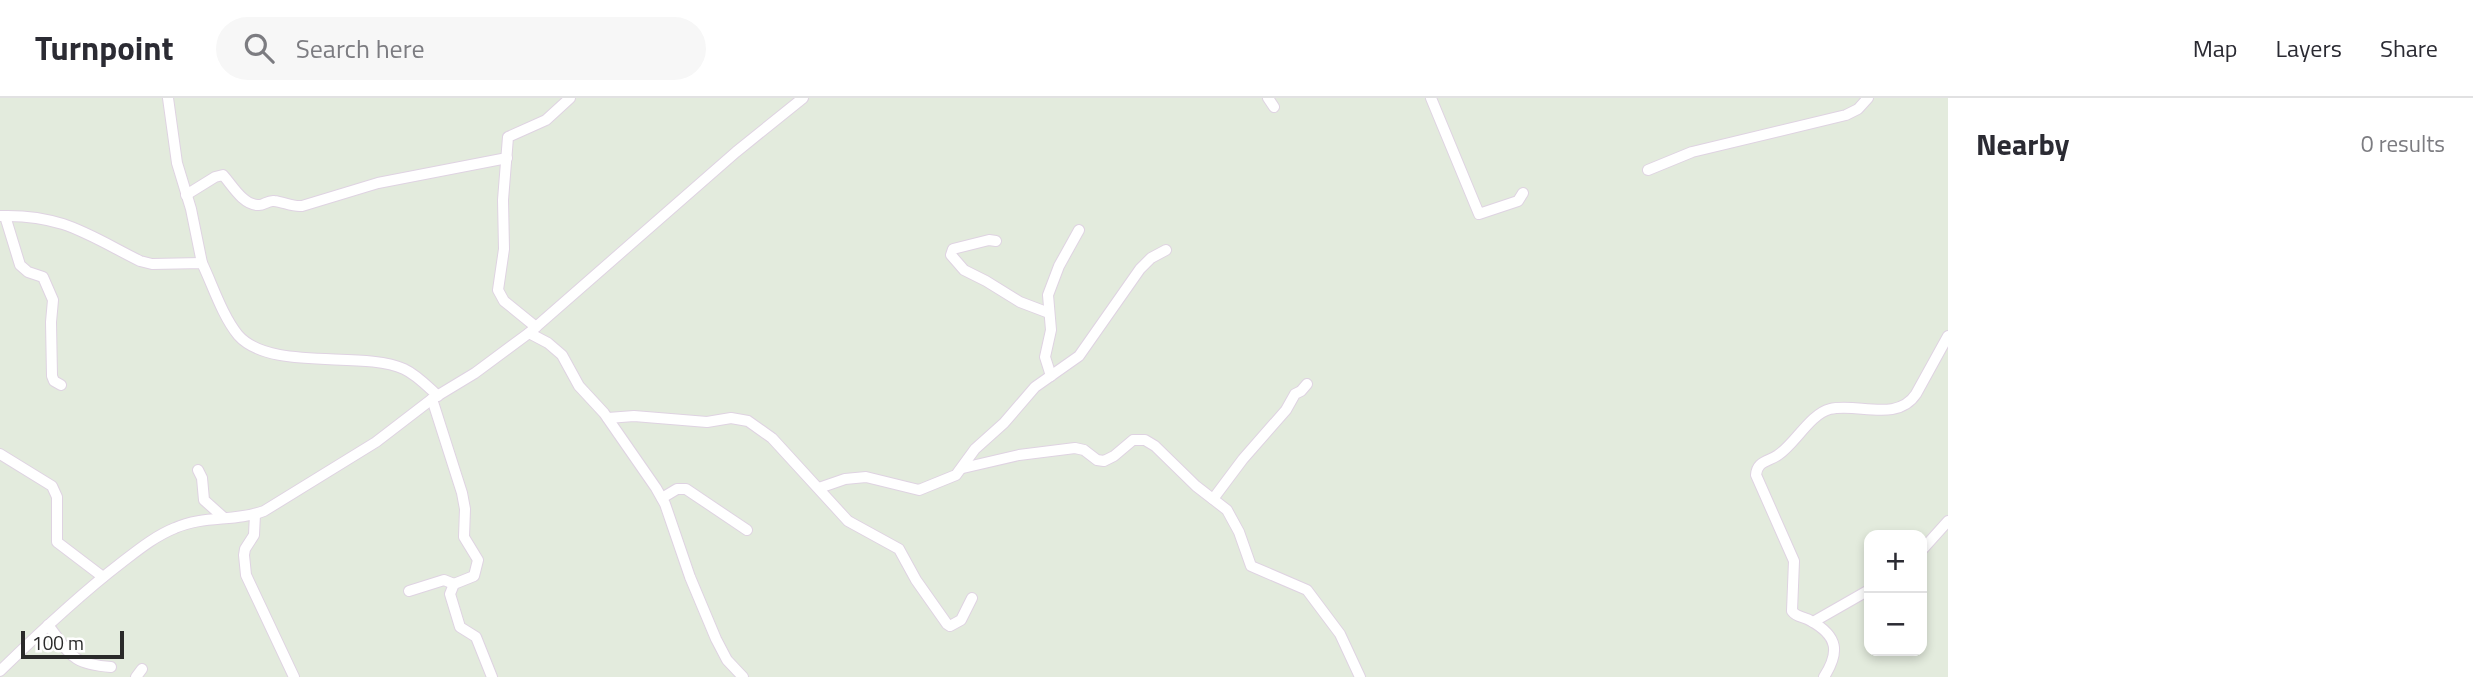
<!DOCTYPE html>
<meta charset="utf-8">
<style>
body{margin:0;font-family:"Titillium Web",sans-serif;background:#f7f7f7;color:#2b2b33}
.controls{position:absolute;right:21px;bottom:21px;display:grid;overflow:hidden;border-radius:14px;box-shadow:0 4px 10px #0003}
.controls button{width:63px;height:63px;display:grid;place-items:center;padding:0;border:0;border-bottom:2px solid #e1e1e2;background:#fff;color:#2b2b33;font:35px sans-serif}
.scale{position:absolute;left:21px;bottom:18px;width:103px;box-sizing:border-box;padding-left:7px;border:4px solid #2a2a2a;border-top:0;font-size:19px;line-height:24px;white-space:nowrap;color:#2a2a2a;-webkit-text-stroke:5px #fff;paint-order:stroke}
.list{margin:0;padding:0;list-style:none}
h2{display:flex;justify-content:space-between;align-items:center;height:91px;margin:0;padding:0 28px;font-size:30px}
h2 small{font-size:23px;font-weight:400;color:#7c7c81}
.icon{flex:none;width:38px;height:38px;fill:none;stroke:currentColor;stroke-width:2;stroke-linecap:round;stroke-linejoin:round}
.map{position:relative;flex:none;width:1948px;height:579px;overflow:hidden}
header{display:flex;align-items:center;gap:42px;box-sizing:border-box;height:98px;padding:0 35px;background:#fff;border-bottom:2px solid #e1e1e2}
header strong{font-size:33px}
nav{display:flex;gap:38px;margin-inline-start:auto;font-size:24px}
.search{width:490px;height:63px;background:#f7f7f7;display:flex;align-items:center;gap:18px;box-sizing:border-box;padding:0 24px;border-radius:38px;color:#7c7c81;font-size:26px}
main{display:flex}
aside{flex:1;background:#fff}
.map>svg:first-child{display:block}
.lines{fill:none;stroke-linecap:round;stroke-linejoin:round}
.minor-casing{stroke:#dfd3e2;stroke-width:12}
.minor{stroke:#fff;stroke-width:10}
</style>
<header>
<strong>Turnpoint</strong>
<div class="search"><svg class="icon" aria-label="search" viewBox="0 0 24 24"><circle cx="10" cy="10" r="6"/><path d="M15 15l6 6"/></svg>Search here</div>
<nav><a>Map</a><a>Layers</a><a>Share</a></nav>
</header>
<main>
<div class="map">
<svg width="1948" height="579" viewBox="0 0 1948 579">
<rect width="100%" height="100%" fill="#e3ebdd"/>
<g class="lines">
<g class="minor-casing">
<g id="minor">
<polyline points="168,0 177,65 191,111 202,165"/>
<polyline points="1268,0 1274,9"/>
<polyline points="1431,0 1479,116 1518,103 1523,95"/>
<polyline points="1648,72 1692,54 1846,17 1858,11 1868,0"/>
<path d="M 186,97 L 215,79 L 223,77 C 232,87 243,107 258,107 C 263,108 268,102 274,103 C 284,104 292,109 302,108 L 378,85 L 507,60"/>
<path d="M 0,118 C 62,116 88,137 140,163 L 152,166 L 202,165 C 213,188 222,217 238,237 C 270,274 363,252 404,271 C 417,277 427,288 438,298"/>
<polyline points="5,118 20,167 28,174 43,179 53,202 51,224 52,278 54,283 61,287"/>
<polyline points="996,143 989,142 953,151 951,157 964,172 986,183 1020,204 1049,215"/>
<polyline points="536,229 504,203 498,192 504,151 503,102 508,39 546,22 570,0"/>
<polyline points="529,235 548,245 562,257 579,288 604,315 656,390 665,406 690,479 716,541 727,562 743,579"/>
<polyline points="1051,278 1045,259 1051,232 1048,197 1059,168 1079,132"/>
<polyline points="432,301 462,395 465,411 464,439 478,462 474,478 454,486 450,496 460,529 476,539 492,579"/>
<polyline points="608,320 634,318 707,324 731,320 748,323 772,340 848,423 899,451 916,482 947,526 950,528 961,522 972,500"/>
<polyline points="0,356 52,388 57,399 57,444 103,479"/>
<polyline points="963,370 1019,357 1075,350 1084,352 1097,362 1104,363 1114,358 1133,342 1145,342 1155,348 1196,388 1227,412 1239,434 1251,468 1307,492 1340,536 1360,579"/>
<polyline points="198,372 202,380 204,402 223,419"/>
<polyline points="819,390 845,381 866,379 919,392 956,377 975,351 1004,325 1035,289 1079,258 1140,171 1151,160 1166,152"/>
<polyline points="662,400 677,391 686,391 747,432"/>
<polyline points="1213,401 1243,361 1286,312 1295,296 1301,293 1307,286"/>
<polyline points="255,416 254,437 245,451 244,457 246,477 294,579"/>
<polyline points="1922,452 1948,423"/>
<polyline points="409,493 444,482 454,486"/>
<polyline points="1813,524 1869,492"/>
<path d="M 48,527 C 71,557 71,566 111,569"/>
<path d="M 0,573 C 39,535 78,498 121,465 C 138,452 155,438 175,430 C 204,417 235,424 264,413 L 376,344 L 432,301 L 475,275 L 529,235 L 736,54 L 803,0"/>
<polyline points="136,579 142,571"/>
<path d="M 1824,579 C 1840,554 1838,538 1811,523 C 1804,518 1797,520 1792,513 L 1794,463 L 1756,377 C 1757,363 1768,364 1778,357 C 1795,346 1810,316 1830,311 C 1856,304 1897,325 1916,296 L 1948,238"/>
</g>
</g>
<use href="#minor" class="minor"/>
</g>
</svg>
<div class="controls">
<button>+</button>
<button>−</button>
</div>
<div class="scale">100 m</div>
</div>
<aside>
<h2>Nearby<small>0 results</small></h2>
<ul class="list">
</ul>
</aside>
</main>
